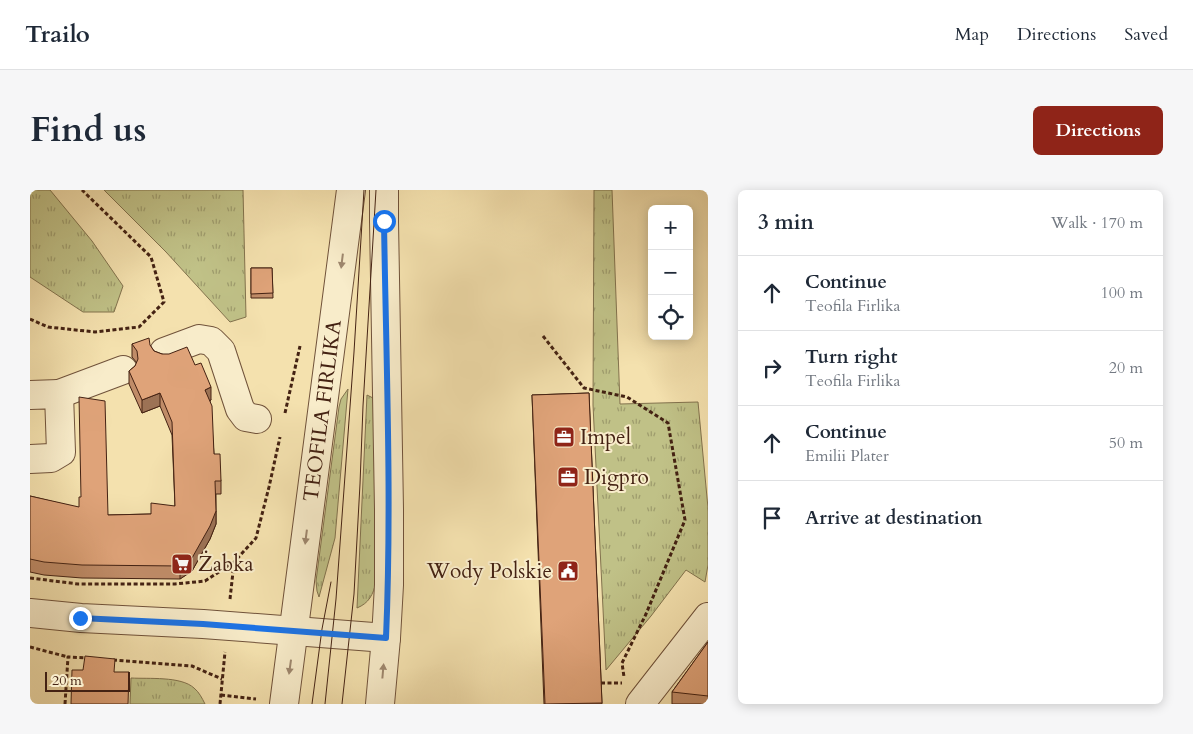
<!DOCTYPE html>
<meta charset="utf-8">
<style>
body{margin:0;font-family:Cardo,serif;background:#f6f6f7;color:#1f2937}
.controls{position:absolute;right:15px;top:15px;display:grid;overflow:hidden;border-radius:8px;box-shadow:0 2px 12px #0003}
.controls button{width:45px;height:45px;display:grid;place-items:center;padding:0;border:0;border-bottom:1px solid #e0e1e3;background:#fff;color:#1f2937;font:25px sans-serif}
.scale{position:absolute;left:15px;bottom:12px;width:85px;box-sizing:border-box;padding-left:5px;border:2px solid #442213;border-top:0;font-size:14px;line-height:18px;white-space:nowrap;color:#442213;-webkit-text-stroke:4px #f8ecca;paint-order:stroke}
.stop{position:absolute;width:15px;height:15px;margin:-11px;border:4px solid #1a73e8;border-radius:50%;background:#fff}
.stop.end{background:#1a73e8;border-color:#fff;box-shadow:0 1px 5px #0008}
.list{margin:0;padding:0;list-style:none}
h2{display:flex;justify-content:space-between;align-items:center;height:65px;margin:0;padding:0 20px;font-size:21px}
h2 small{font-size:16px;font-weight:400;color:#747a83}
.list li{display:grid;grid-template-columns:32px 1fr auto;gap:15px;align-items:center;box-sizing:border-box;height:75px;padding:0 20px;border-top:1px solid #e0e1e3}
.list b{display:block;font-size:19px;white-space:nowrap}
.list p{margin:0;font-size:16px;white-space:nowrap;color:#747a83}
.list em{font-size:16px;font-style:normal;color:#747a83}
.icon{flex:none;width:28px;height:28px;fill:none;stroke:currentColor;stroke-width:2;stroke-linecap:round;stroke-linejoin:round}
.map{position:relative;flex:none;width:678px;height:514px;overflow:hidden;border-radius:8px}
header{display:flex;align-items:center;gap:30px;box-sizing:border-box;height:70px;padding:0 25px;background:#fff;border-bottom:1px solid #e0e1e3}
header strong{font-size:24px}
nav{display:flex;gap:28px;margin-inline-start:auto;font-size:18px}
.intro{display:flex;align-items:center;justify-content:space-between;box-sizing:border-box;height:120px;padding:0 30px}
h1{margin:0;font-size:35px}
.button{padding:12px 22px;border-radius:8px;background:#8f2418;color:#fff;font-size:18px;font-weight:700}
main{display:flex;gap:30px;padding:0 30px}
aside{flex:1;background:#fff;border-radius:8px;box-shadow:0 2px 12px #0003}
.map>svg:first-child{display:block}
.grass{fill:url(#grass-tufts);stroke:#82724d}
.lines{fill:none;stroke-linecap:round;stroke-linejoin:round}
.minor-casing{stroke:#70523a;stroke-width:30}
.path{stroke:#442213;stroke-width:3;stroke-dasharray:4 2.5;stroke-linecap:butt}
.minor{stroke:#f8ecca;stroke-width:28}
.tram{stroke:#442213;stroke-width:1}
.wall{fill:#c08c68;stroke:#442213}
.shaded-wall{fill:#9c7255;stroke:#442213}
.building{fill:#dfa379;stroke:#442213}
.oneway{fill:#9e876e}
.route{stroke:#1a73e8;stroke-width:6}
.labels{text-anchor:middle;stroke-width:4;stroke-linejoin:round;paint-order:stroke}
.street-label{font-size:21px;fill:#442213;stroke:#f8ecca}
.poi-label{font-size:21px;fill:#442213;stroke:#f8ecca;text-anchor:start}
</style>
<header>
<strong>Trailo</strong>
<nav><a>Map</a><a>Directions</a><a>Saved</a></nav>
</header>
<div class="intro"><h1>Find us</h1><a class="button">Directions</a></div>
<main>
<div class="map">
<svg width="678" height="514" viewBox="0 0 678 514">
<defs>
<pattern id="grass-tufts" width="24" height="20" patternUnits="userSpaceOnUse" patternTransform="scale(1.25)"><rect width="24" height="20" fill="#c0c187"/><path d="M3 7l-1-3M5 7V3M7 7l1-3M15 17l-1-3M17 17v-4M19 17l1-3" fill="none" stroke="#9e9c6d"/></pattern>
</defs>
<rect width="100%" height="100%" fill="#f4e1ae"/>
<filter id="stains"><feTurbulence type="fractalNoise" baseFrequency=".004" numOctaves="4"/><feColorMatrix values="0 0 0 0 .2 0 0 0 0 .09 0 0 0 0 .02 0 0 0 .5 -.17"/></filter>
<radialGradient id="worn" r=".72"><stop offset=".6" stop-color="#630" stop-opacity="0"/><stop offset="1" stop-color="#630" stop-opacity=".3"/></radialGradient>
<g class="grass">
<polygon points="0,0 20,0 62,51 93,96 84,122 53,122 0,87"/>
<polygon points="74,0 213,0 216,127 200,132 136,62"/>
<polygon points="564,0 582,0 590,214 668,212 678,318 678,375 675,392 656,380 621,426 576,480 563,215"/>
<polygon points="318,199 305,348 289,407 287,401 286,391 309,217 311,209"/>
<path d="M 337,205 L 343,208 L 344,213 L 346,392 C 343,405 339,413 327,418 Z"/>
<path d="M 101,488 C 118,489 151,486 164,498 C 169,502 172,508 175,514 L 100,514 Z"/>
</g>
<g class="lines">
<g class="minor-casing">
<g id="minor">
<polyline points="134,162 169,149 181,151 191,161 210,219 216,227 227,229"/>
<polyline points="29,204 93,180"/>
<polyline points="0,205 29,204 31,262 21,268 0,269"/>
<polyline points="0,423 51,428 173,434 356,448"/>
<path id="s1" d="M 254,514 L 321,0"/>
<polyline points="350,514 356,448 359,395 359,319 354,31 354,0"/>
<polyline points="610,514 678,427"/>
</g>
</g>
<g class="path">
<polyline points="0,129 18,137 65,142 109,137 134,112 121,67 52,0"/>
<polyline points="513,146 554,198 597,207 638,233 655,330 616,424 592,473 594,487"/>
<polyline points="255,223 270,156"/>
<polyline points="0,388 48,394 145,394 175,391 204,372 226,348 239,297 250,247"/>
<polyline points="200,409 204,373"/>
<polyline points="0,457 38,467"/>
<polyline points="83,470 162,476 192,489"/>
<polyline points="571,493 592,493"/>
<polyline points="191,505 226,509"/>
<polyline points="35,514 38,467 59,468"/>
<polyline points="190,514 195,462"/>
</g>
<use href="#minor" class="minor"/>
<g class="tram">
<polyline points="282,514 292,439 301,392"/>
<polyline points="295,514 306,409 324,162 334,0"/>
<polyline points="312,514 324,404 330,294 333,216 346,0"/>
</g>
</g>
<g class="wall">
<polygon points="221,78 242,78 243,108 221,108"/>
<polygon points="102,154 120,155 124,161 132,164 165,175 181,210 180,211 184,264 191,291 191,304 186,304 186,334 180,349 162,381 150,389 52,388 14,385 0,382 0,306 78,325 121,324 145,316 142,245 130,216 112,223 99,194 99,181 105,176 107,173 102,167"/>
<polygon points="559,203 572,514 514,514 502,205"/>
<polygon points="678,452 678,514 642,514 642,502"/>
</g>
<g class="shaded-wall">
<polygon points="181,197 181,210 175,213 175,200"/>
<polygon points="130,203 130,216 112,223 112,210"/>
<polygon points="186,321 186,334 180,349 162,381 150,389 150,376"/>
</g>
<g class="building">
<polygon points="221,78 242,78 243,103 221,104"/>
<polygon points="119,148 120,155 124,161 132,164 139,164 157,157 165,175 171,173 181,197 175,200 182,216 184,264 190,264 191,291 185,291 186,321 180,336 162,368 150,376 52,375 14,372 0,369 0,306 49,317 49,307 51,307 49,207 75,211 78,325 121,324 121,313 145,316 142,232 130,203 112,210 99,181 105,176 108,169 107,161 102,154"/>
<polygon points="559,203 572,513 515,514 502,205"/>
<polygon points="678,452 678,506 642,502"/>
<polygon points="55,466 85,469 84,482 99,482 98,514 41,514 42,480 53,480"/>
</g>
<defs><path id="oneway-solid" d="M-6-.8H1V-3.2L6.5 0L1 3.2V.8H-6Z" transform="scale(1.25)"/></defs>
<g class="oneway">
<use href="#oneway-solid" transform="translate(312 71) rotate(97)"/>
<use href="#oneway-solid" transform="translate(276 347) rotate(97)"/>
<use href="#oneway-solid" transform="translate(260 477) rotate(98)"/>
<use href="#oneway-solid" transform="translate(353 481) rotate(-85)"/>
</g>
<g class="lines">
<path class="route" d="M 50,428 L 173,434 L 356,448 C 362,309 356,170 354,31"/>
</g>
<defs>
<g id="office-square" transform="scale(1.125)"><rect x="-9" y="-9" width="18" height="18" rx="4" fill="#8f2418" stroke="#f8ecca"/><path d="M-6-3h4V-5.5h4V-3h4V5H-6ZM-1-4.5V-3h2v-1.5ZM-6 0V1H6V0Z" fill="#fff"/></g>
<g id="supermarket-square" transform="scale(1.125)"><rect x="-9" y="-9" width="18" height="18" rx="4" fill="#8f2418" stroke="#f8ecca"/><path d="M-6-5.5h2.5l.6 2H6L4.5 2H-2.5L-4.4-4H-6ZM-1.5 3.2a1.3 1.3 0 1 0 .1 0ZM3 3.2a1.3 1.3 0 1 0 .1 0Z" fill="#fff"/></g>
<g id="civic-square" transform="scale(1.125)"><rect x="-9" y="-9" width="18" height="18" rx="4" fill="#8f2418" stroke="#f8ecca"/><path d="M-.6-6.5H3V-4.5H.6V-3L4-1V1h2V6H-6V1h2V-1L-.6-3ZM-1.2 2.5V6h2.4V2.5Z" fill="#fff"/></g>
</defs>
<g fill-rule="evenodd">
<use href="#office-square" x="534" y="247"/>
<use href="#office-square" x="538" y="287"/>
<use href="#supermarket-square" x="152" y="374"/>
<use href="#civic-square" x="538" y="381"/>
</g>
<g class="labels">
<g class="street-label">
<text dy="7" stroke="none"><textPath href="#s1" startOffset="296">TEOFILA FIRLIKA</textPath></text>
</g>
<g class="poi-label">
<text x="550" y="254">Impel</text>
<text x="554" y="294">Digpro</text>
<text x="168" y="381">Żabka</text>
<text x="522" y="388" text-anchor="end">Wody Polskie</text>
</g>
</g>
<rect width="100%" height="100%" filter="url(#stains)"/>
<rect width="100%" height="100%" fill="url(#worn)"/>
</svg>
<div class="controls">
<button>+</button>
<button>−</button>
<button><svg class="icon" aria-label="locate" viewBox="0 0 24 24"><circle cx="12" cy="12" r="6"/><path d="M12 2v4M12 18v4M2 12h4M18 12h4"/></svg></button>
</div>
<div class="scale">20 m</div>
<div class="stop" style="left:354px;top:31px"></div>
<div class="stop end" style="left:50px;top:428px"></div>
</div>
<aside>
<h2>3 min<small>Walk · 170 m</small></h2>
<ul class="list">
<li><svg class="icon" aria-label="ahead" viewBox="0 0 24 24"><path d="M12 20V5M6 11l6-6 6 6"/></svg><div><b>Continue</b><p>Teofila Firlika</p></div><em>100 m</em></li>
<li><svg class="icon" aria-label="right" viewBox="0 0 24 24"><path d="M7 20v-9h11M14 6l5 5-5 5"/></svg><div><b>Turn right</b><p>Teofila Firlika</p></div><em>20 m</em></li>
<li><svg class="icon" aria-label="ahead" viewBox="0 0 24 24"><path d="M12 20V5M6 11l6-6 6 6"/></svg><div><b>Continue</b><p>Emilii Plater</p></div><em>50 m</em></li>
<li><svg class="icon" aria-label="arrive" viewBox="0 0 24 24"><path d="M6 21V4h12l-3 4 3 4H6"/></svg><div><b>Arrive at destination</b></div></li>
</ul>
</aside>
</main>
